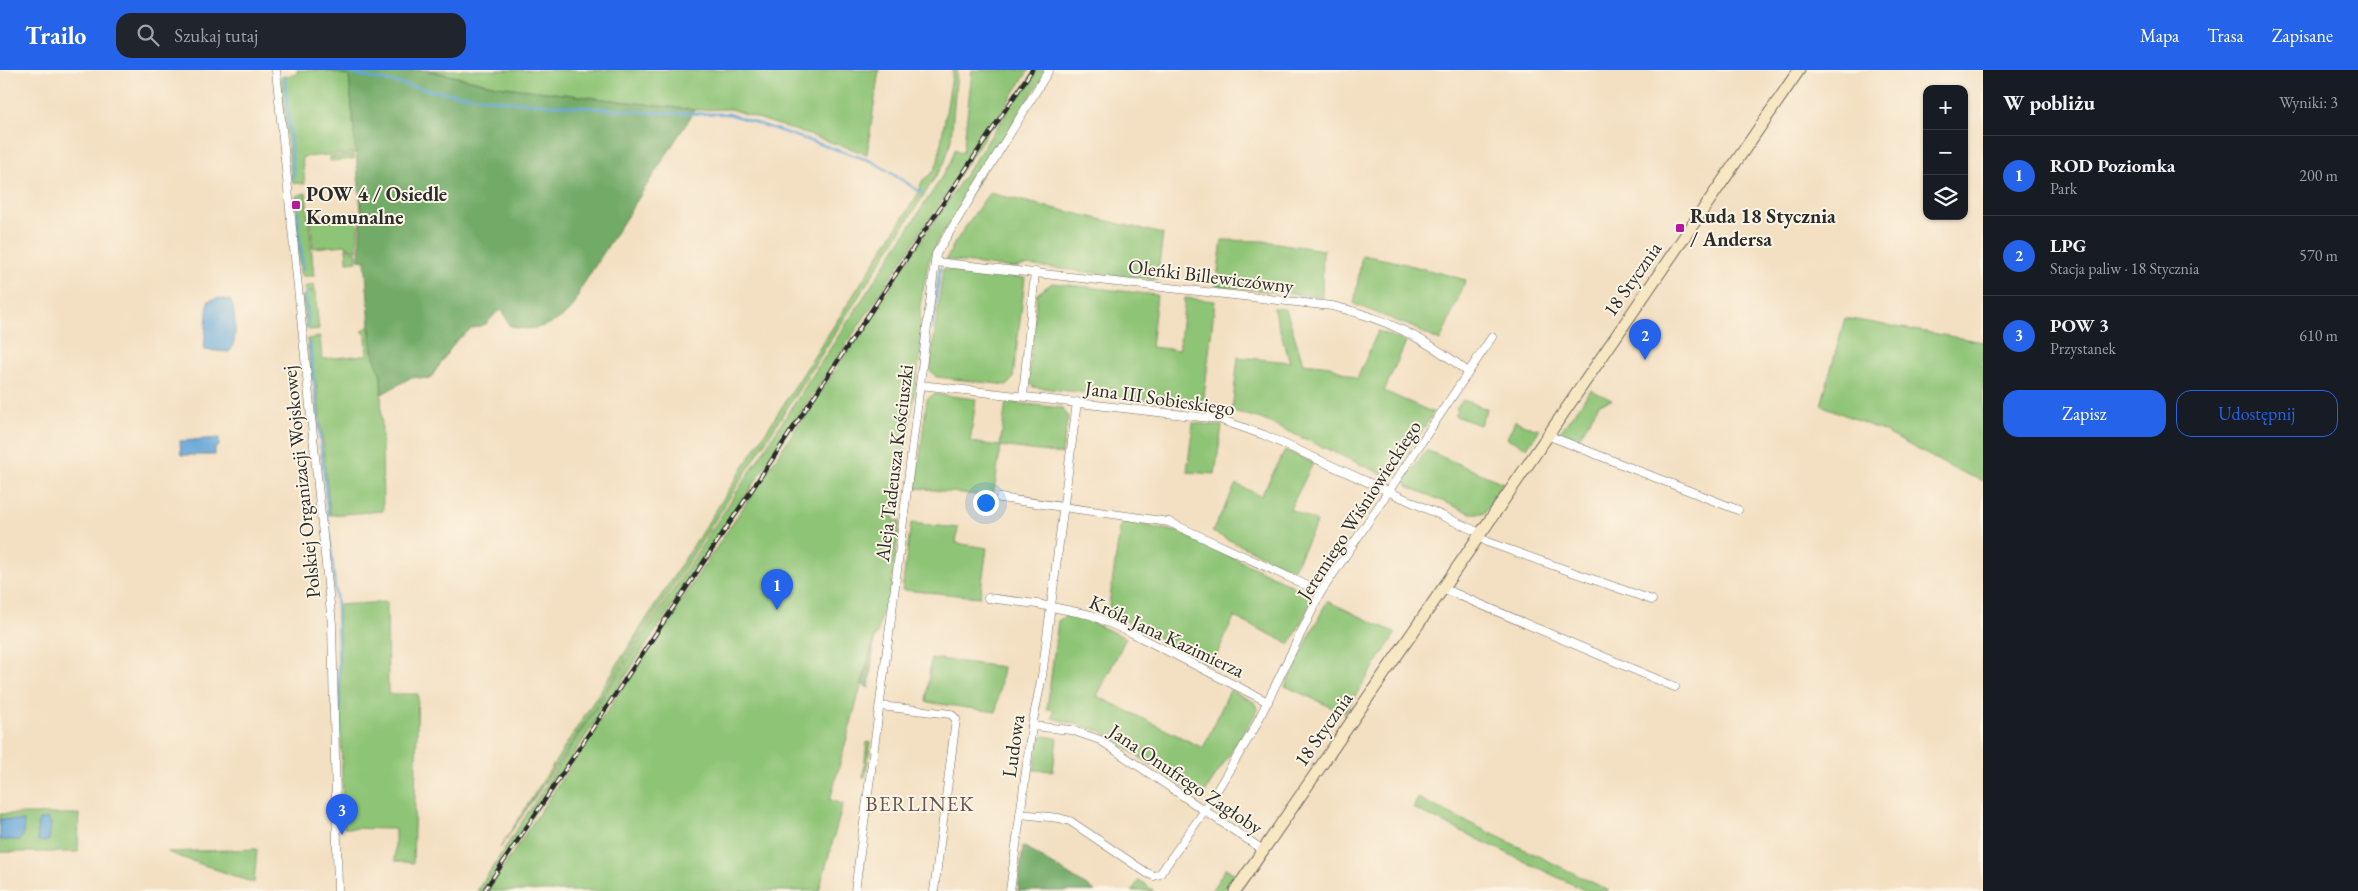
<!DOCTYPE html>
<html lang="pl">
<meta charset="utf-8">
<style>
body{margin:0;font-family:"EB Garamond",serif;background:#20242c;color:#f1f3f6}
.controls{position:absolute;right:15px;top:15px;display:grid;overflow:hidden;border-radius:10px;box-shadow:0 1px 4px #0004}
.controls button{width:45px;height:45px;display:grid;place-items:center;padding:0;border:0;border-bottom:1px solid #363941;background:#171b24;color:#f1f3f6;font:25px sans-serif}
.you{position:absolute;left:985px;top:432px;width:18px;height:18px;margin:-12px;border:4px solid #fff;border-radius:50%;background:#1a73e8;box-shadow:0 0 0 8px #1a73e833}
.badge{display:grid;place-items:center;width:32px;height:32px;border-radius:50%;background:#2563eb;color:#fff;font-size:16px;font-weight:700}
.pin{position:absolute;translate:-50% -41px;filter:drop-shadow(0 1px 2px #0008)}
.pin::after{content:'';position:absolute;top:26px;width:18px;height:15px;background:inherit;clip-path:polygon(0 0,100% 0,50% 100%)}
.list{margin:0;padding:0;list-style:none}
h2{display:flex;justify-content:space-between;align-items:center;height:65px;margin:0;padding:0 20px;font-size:21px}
h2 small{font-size:16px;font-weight:400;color:#9ea1a6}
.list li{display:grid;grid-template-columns:32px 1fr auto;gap:15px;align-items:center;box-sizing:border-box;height:80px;padding:0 20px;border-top:1px solid #363941}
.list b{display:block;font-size:19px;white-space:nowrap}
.list p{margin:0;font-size:16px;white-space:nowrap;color:#9ea1a6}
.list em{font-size:16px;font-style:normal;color:#9ea1a6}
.actions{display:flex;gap:10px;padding:15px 20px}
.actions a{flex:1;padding:11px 0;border:1px solid #2563eb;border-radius:15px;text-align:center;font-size:18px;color:#2563eb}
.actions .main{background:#2563eb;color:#fff}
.icon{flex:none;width:28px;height:28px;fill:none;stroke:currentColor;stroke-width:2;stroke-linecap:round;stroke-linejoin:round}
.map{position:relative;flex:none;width:1983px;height:821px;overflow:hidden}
header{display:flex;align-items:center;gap:30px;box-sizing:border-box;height:70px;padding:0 25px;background:#2563eb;color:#fff}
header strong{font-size:24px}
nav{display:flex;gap:28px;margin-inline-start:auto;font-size:18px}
.search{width:350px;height:45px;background:#20242c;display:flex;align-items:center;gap:12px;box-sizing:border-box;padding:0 18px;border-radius:15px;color:#9ea1a6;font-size:19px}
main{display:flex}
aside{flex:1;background:#171b24}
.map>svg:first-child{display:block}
.green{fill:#8ec476;stroke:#5c7850}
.forest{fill:#72aa67;stroke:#4e6a49}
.water{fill:#64a5d7;stroke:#486881}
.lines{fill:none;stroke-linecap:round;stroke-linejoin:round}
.stream{stroke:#64a5d7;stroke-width:2.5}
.street-casing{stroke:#716a60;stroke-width:9}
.secondary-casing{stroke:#716a60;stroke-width:13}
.street{stroke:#fff;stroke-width:8}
.secondary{stroke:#f7e8c3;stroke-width:11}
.rail-casing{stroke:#2b2b2b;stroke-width:4.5}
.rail{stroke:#fcf5e5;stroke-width:2.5;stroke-dasharray:8;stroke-linecap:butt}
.poi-dot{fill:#b5179e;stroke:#fcf5e5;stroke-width:2}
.labels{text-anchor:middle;stroke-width:4;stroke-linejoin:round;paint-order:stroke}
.poi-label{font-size:20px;font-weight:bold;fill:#2b2b2b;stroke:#fcf5e5;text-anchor:start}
.street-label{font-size:20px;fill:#2b2b2b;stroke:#fcf5e5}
.neighbourhood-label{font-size:21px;letter-spacing:1px;fill:#6a5653;stroke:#fcf5e5}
</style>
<header>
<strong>Trailo</strong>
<div class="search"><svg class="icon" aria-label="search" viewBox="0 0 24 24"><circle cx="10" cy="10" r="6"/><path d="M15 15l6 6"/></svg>Szukaj tutaj</div>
<nav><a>Mapa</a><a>Trasa</a><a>Zapisane</a></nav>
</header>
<main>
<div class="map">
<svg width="1983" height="821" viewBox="0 0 1983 821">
<rect width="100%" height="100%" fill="#fcf5e5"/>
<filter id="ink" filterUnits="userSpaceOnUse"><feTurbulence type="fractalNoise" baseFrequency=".02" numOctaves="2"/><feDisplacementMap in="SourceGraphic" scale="10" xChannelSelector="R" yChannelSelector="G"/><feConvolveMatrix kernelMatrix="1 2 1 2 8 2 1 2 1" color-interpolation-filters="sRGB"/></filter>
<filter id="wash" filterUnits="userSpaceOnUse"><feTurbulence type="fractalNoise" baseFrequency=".0096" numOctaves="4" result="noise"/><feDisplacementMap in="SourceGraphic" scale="20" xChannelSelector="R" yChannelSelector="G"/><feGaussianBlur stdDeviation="1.12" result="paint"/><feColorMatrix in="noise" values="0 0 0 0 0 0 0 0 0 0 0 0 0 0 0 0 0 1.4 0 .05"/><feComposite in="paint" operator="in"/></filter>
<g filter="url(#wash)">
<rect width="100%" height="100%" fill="#f3dfc1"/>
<g class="green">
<polygon points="297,0 325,0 349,5 356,83 302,87 305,114 293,113 291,108 281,7 297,4"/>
<polygon points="428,0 879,0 867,84 730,39 695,40 497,16"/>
<polygon points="953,0 957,0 951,70 945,92 574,670 500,778 918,124 922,111 934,101 938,91"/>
<polygon points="972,0 1029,0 498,798 482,821 477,821 936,116 950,93 955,79 963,83"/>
<polygon points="1035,0 1047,0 972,121 937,172 928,194 920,236 921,278 899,428 890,443 894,447 893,450 900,451 888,541 881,544 877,565 875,565 830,730 843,734 819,821 487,821"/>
<polygon points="353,85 354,89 330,91 330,87"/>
<polygon points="306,123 314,206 302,206 300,203 295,150 298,150 296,126"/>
<polygon points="989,123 1163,164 1157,210 1026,195 1014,198 946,190 955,172"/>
<polygon points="359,142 357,181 345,175 313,178 310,146"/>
<polygon points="1222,170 1264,171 1323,180 1322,227 1216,216"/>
<polygon points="346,177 357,183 357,191 347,192"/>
<polygon points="1362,185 1398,192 1466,210 1440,271 1412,257 1354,234"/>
<polygon points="943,199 1025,208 1013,309 1007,315 936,307 930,300"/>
<polygon points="1052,213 1157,225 1151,277 1179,280 1185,228 1215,231 1203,336 1033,317 1028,311 1037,224"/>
<polygon points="314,214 315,220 308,222 315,222 319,259 309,260 306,257 302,226 305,225 304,217"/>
<polygon points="1273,238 1286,239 1303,293 1330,296 1357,309 1378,261 1406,272 1384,321 1434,343 1393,403 1384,405 1261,349 1232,341 1238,287 1290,292"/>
<polygon points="1845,248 1983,272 1983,411 1954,399 1885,362 1821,335"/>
<polygon points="369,256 372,281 381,305 383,441 330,445 316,310 311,310 307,269 320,267 322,289 367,285 366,265 362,261"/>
<polygon points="1591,320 1612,330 1599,334 1576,373 1558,365"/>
<polygon points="934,324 976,329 970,372 1000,376 1006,332 1062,338 1068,346 1062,384 1001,376 993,427 916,418 927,329"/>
<polygon points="1463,330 1487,339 1480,355 1455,346 1458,340 1456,339"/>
<polygon points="1515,351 1535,359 1536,358 1540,359 1527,378 1507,368"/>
<polygon points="1193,353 1222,356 1215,404 1187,402"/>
<polygon points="1285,380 1313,393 1290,439 1317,452 1293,500 1212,462 1236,414 1261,426"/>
<polygon points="1426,380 1503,413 1484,443 1470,443 1407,416 1405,409"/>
<polygon points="1121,451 1179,462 1308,523 1312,531 1290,574 1234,547 1212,595 1108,542"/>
<polygon points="911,453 958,458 956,473 987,478 980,527 902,520"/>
<polygon points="1327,531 1396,563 1344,643 1285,616"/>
<polygon points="387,532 388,624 418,624 413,793 395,791 395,759 344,758 343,748 338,535"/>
<polygon points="1065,546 1084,549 1126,568 1097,626 1203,678 1230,620 1254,632 1258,640 1204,724 1197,726 1101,661 1052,648 1054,640 1047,639 1058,551"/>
<polygon points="931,588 1003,597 996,642 926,632"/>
<polygon points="1044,666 1057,668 1053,701 1034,700 1039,669"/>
<polygon points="867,672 871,673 865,707 863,707"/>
<polygon points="1418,728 1602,817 1609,821 1586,821 1413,738"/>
<polygon points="0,744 79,744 78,782 0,782"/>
<polygon points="257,779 254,813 167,782"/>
<polygon points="1226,798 1236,805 1222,821 1211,821"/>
<polygon points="1139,810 1154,821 1132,821"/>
</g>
<g class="forest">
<path d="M 325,0 L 425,0 L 497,16 L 695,40 L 579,221 C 577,249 531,267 509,255 L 503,240 L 497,242 L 486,254 L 471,259 L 455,272 L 430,309 L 412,307 L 382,324 L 381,305 L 372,281 L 365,191 L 359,190 L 361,140 L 349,6 Z"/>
<polygon points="875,565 869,618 862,615"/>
<polygon points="1023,776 1095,821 1018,821"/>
</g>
<g class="water">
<path d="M 218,228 L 230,230 C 236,239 238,275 229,282 L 204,280 L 208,231 Z"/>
<polygon points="219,368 219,376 215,378 215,385 181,385 180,371"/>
<polygon points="0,749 24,751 23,765 20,770 0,770"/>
<polygon points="48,749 51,754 49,770 45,772 38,771 37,756 39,750"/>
</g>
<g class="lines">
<g class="stream">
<polyline points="335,0 429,20 503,31 658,43 729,44 871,91 885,99 922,123"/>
<polyline points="285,8 294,108"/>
<polyline points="296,131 303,199"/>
<polyline points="305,222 309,256"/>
<polyline points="932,259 940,198"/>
<polyline points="310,273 328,445"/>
<polyline points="328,450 337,536 340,663"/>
</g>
</g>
</g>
<g filter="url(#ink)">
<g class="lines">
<g class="street-casing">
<g id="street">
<polyline points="276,0 332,554 338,821"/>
<path d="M 935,192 L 1332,236 C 1383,247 1427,269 1468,302"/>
<polyline points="920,315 1219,349 1264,365 1480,463"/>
<polyline points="1023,326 1035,202"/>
<polyline points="1547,365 1738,440"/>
<polyline points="1000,428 1169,452 1321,522"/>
<polyline points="1478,466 1487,472 1652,530"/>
<polyline points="1442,518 1675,617"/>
<polyline points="988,528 1037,534 1091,545 1132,563 1268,632"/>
<polyline points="880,636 951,644 956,649 934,821"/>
<polyline points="1032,656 1071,660 1100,670 1263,780"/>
<polyline points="1020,744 1059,748 1070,751 1147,803 1154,806 1160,804 1205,740 1254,659 1321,522 1492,267"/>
<polyline points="855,821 891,549 936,184 1049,0"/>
<polyline points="1010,821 1032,656 1042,606 1077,332"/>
</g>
</g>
<g class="secondary-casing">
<polyline id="secondary" points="1235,821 1799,0"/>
</g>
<use href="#street" class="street"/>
<use href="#secondary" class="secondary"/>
<g class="rail-casing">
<polyline id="rail" points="484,821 1032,0"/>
</g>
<use href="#rail" class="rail"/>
</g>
</g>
<g class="poi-dot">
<rect x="291" y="130" width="10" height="10" rx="2.5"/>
<rect x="1675" y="153" width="10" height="10" rx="2.5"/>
</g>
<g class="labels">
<g class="poi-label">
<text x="306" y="131">POW 4 / Osiedle<tspan x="306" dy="23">Komunalne</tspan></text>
<text x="1690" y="153">Ruda 18 Stycznia<tspan x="1690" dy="23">/ Andersa</tspan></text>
</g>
<g class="street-label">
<text transform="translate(1211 206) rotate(7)" y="7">Oleńki Billewiczówny</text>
<text transform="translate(1632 209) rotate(-55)" y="7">18 Stycznia</text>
<text transform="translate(1160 328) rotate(8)" y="7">Jana III Sobieskiego</text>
<text transform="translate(894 393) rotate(-83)" y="7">Aleja Tadeusza Kościuszki</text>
<text transform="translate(301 412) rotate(-96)" y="7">Polskiej Organizacji Wojskowej</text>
<text transform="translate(1359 440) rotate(-57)" y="7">Jeremiego Wiśniowieckiego</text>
<text transform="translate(1167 566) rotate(25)" y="7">Króla Jana Kazimierza</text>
<text transform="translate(1323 659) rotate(-55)" y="7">18 Stycznia</text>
<text transform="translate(1013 676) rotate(-82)" y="7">Ludowa</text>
<text transform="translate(1186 709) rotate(34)" y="7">Jana Onufrego Zagłoby</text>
</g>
<g class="neighbourhood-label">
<text x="920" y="741">BERLINEK</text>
</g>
</g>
</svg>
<div class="controls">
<button>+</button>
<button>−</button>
<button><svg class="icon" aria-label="layers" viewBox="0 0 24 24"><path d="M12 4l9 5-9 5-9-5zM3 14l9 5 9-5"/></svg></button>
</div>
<div class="you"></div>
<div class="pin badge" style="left:777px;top:540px">1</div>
<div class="pin badge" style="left:1645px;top:290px">2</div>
<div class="pin badge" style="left:342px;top:765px">3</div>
</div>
<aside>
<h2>W pobliżu<small>Wyniki: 3</small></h2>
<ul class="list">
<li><span class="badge">1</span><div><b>ROD Poziomka</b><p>Park</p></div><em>200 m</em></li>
<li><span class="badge">2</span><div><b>LPG</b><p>Stacja paliw · 18 Stycznia</p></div><em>570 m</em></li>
<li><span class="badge">3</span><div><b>POW 3</b><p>Przystanek</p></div><em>610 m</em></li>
</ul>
<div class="actions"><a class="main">Zapisz</a><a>Udostępnij</a></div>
</aside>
</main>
